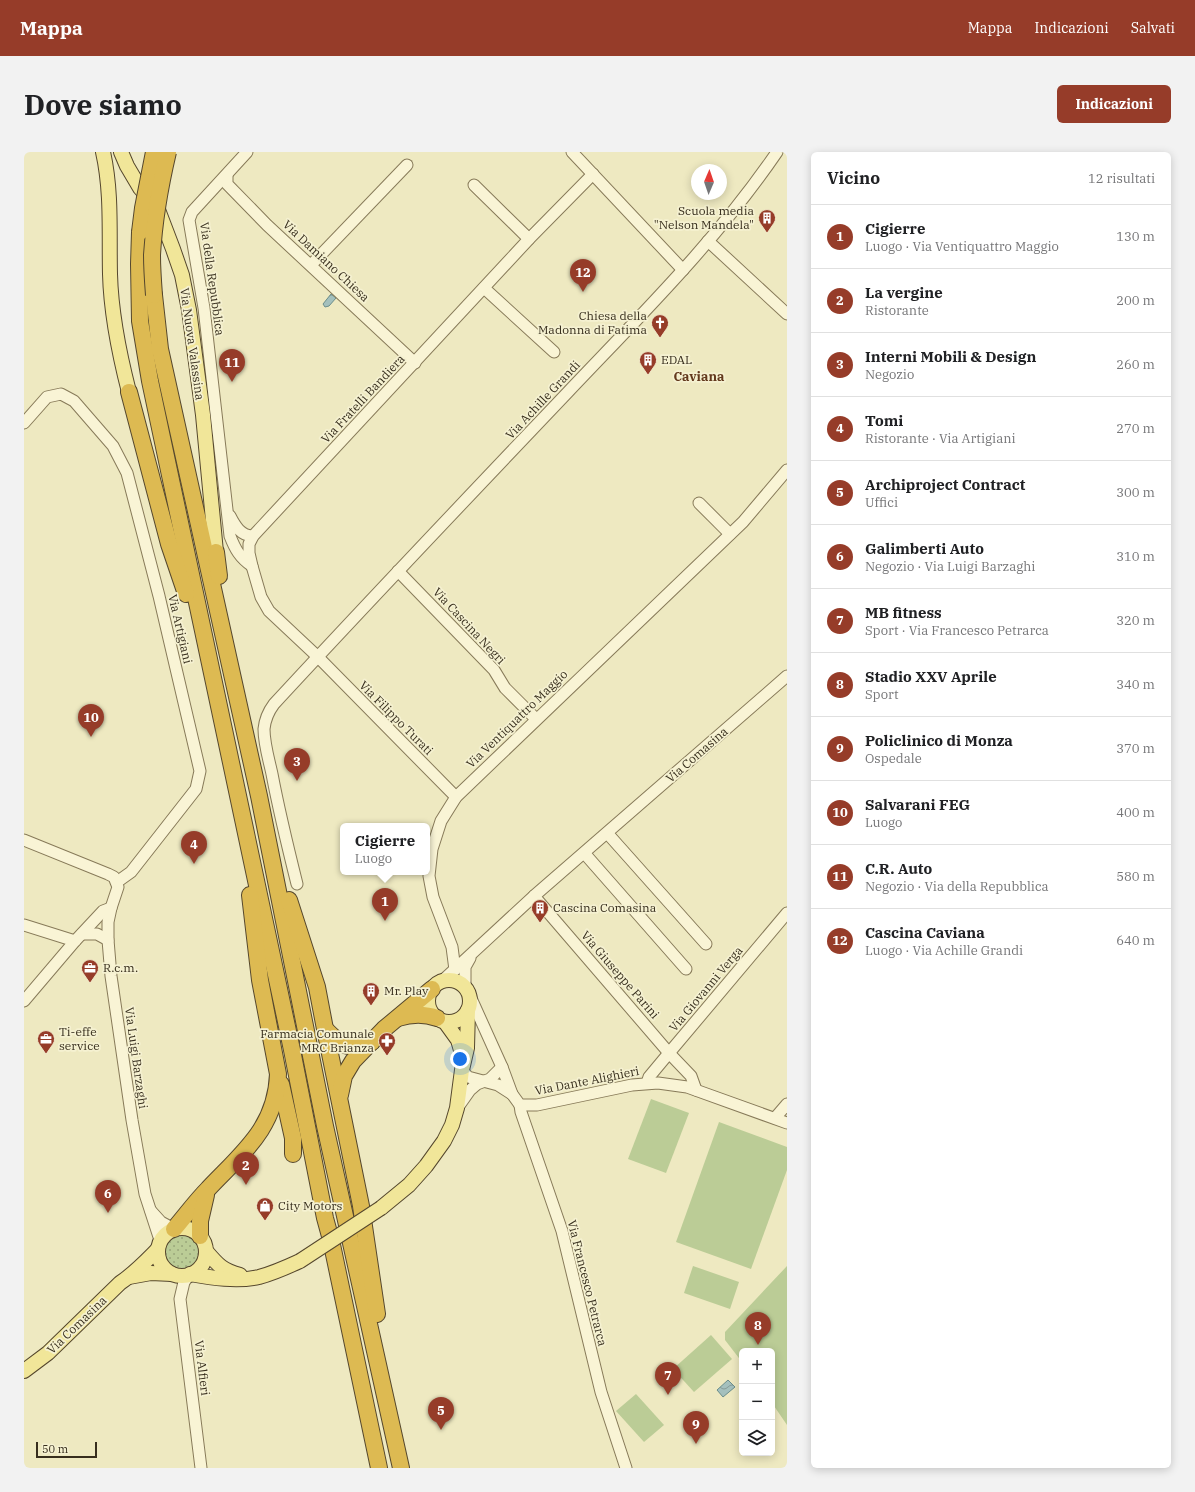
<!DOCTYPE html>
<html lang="it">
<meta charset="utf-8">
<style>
body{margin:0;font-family:"IBM Plex Serif",serif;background:#f2f2f2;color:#202124}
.controls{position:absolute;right:12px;bottom:12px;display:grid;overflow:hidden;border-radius:6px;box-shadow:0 2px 10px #0003}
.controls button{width:36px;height:36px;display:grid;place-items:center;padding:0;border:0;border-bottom:1px solid #e0e0e0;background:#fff;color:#202124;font:20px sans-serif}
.compass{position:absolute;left:667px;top:12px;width:36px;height:36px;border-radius:50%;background:#fff;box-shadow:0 2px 10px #0003;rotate:2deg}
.scale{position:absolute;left:12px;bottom:10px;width:61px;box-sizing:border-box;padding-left:4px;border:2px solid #372e1d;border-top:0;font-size:11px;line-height:14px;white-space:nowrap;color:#372e1d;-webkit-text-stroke:3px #f5f1d1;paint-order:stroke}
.you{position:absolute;left:436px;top:907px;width:14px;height:14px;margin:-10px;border:3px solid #fff;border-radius:50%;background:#1a73e8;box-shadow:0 0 0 6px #1a73e833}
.badge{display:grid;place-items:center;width:26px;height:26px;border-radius:50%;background:#963c29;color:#fff;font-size:13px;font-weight:700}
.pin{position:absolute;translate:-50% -33px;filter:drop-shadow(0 1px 2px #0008)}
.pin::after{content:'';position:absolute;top:21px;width:14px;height:12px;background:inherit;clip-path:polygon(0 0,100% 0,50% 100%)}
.popup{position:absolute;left:316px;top:671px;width:90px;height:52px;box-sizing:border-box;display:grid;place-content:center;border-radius:6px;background:#fff;filter:drop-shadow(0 1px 3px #0005);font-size:13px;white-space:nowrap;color:#757577}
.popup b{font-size:15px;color:#202124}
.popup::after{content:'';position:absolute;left:50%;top:100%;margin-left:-8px;border:8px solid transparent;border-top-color:#fff}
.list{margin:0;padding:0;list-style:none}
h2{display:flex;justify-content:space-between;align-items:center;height:52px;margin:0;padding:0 16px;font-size:17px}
h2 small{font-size:13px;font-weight:400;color:#757577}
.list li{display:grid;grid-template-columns:26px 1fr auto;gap:12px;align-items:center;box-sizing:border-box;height:64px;padding:0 16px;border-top:1px solid #e0e0e0}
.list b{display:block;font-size:15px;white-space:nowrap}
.list p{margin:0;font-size:13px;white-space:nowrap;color:#757577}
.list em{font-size:13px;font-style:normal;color:#757577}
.icon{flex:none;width:22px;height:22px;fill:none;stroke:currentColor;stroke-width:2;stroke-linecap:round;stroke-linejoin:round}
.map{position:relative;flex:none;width:763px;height:1316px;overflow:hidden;border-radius:6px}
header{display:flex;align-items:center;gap:24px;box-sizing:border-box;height:56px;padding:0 20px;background:#963c29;color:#fff}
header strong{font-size:19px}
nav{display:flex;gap:22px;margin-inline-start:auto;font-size:14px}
.intro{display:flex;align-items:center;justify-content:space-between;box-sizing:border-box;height:96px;padding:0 24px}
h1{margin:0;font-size:28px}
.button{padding:10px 18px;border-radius:6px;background:#963c29;color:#fff;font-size:14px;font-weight:700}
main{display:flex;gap:24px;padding:0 24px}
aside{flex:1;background:#fff;border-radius:6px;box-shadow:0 2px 10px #0003}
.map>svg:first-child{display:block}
.grass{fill:url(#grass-dots)}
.garden{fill:#bbcc96}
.water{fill:url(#water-waves);stroke:#6b8e8c}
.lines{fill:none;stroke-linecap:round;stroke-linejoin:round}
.minor-casing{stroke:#877a59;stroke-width:13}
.major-casing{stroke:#55472d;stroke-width:16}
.highway-casing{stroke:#55472d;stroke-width:18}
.minor{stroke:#f9f4d5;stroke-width:11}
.major{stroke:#f1e699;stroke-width:14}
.highway{stroke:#ddba52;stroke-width:16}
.major-bridge-casing{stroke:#55472d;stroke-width:16;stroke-linecap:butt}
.highway-bridge-casing{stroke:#55472d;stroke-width:18;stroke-linecap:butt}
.major-bridge{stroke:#f1e699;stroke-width:14}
.highway-bridge{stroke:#ddba52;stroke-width:16}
.labels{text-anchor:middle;stroke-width:3.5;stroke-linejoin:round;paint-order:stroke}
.poi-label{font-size:12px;fill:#372e1d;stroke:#f5f1d1;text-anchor:start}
.street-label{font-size:12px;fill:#372e1d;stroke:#f5f1d1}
.neighbourhood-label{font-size:13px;font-weight:bold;fill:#63391d;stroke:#f5f1d1}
</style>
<header>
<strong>Mappa</strong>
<nav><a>Mappa</a><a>Indicazioni</a><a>Salvati</a></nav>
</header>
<div class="intro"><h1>Dove siamo</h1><a class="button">Indicazioni</a></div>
<main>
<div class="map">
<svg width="763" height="1316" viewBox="0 0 763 1316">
<defs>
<pattern id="grass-dots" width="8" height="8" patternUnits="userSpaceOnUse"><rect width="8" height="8" fill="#bbcc96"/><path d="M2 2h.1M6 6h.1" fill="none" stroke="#99a67a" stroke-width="1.8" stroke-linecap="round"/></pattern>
<pattern id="water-waves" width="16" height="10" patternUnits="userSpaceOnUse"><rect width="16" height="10" fill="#a4c0bd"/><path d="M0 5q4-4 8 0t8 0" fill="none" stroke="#869c99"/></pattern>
</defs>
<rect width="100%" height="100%" fill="#eee9c1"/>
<circle class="grass" cx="158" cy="1099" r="18"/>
<g class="garden">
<polygon points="627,947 665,961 642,1021 604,1007"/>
<polygon points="695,970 763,995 763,1018 727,1117 652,1090"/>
<polygon points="669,1114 715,1130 706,1157 660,1141"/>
<polygon points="763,1114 763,1273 748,1251 748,1199 718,1199 718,1210 701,1188 701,1180"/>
<polygon points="687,1183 708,1207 670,1240 649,1217"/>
<polygon points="612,1242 640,1273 620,1290 592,1259"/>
</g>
<g class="water">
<polygon points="307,142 312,146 305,154 301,155 299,152"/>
<polygon points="704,1228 711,1235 699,1245 693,1238"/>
</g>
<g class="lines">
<g class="minor-casing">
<g id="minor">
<path d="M 223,0 L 168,60 L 165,68 L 180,156 L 206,384 C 211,397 216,406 228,414"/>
<polyline points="548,0 659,118"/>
<polyline points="203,23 203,32 243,73 391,211"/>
<polyline points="450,33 505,87"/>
<polyline points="684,89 763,162"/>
<polyline points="287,113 383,13"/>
<polyline points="460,136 530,200"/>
<polyline points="0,271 23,245 37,242 50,249 89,294 103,321 135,444 176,619 172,637 107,720 93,730"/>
<polyline points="675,351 706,382"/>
<path d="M 206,364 C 211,374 217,384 229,384"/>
<polyline points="374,419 470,518 481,536 512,567"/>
<polyline points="432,645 294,505 245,459 237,445 228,414 225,401 225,392 229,384 505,87 569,22"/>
<polyline points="584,682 682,792"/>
<polyline points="0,688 84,722 90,725 94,735 87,756 84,770 84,788 87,824 108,968 121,1042 136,1088"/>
<polyline points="561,702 662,817"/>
<path d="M 273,732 C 264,696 255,659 248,622 C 245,608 240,592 240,577 C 241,567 244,560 250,552 C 347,447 445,344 544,240 C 617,163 693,88 753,0"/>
<polyline points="510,744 645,901 667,924 672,938"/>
<polyline points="0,773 51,789"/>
<polyline points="58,782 73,782 84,788"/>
<polyline points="431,818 428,795 409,745 405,724 408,697 417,669 432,645 719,370 763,318"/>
<polyline points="417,830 510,744 763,524"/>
<polyline points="441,835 441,815 446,806"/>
<polyline points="446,844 478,915 488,942 496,953 513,953 608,933 634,931 663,935 763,971"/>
<polyline points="0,849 51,789 79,759 87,756"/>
<polyline points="438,918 444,925 474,933 488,942"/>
<polyline points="623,931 625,925 645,901 763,761"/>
<polyline points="496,953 497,960 538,1079 577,1240 602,1316"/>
<polyline points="434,955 446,938 453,932 466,927 478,915"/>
<polyline points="751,966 763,952"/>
<polyline points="127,1059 137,1070 150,1077"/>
<polyline points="166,1122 160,1130 156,1147 177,1316"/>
</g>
</g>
<g class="major-casing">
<g id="major">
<path d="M 79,0 C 88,40 85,81 86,122 C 87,162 95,201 105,240"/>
<polyline points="97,0 103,14 116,36 133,55 149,97 158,123 165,158 179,263 192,400"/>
<circle cx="425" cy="849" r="21"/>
<polyline points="421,870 434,888 439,905"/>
<polyline points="357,1056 385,1033 402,1014 420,989 428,973 433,956 438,918 443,896 444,858"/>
<circle cx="158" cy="1100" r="24"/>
<path d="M 182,1099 C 194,1113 198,1118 216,1123"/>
<path d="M 166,1122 C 188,1126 213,1130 235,1125 C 250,1121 263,1115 276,1109"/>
<polyline points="105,1125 127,1121 148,1122"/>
<path d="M 0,1219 L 24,1201 L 96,1131 C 111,1121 122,1109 134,1097"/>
</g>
</g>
<g class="highway-casing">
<g id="highway">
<polyline points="116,80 115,112 116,169 126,229 268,898 301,1066 307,1088 355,1316"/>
<polyline points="130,143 136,197 235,644 301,974 377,1316"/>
<polyline points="105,240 145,392 162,442"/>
<polyline points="192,400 195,424"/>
<polyline points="265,748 293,835 301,877 337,1054 353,1162"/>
<path d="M 374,866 C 387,862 399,861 413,866"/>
<path d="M 301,877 C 317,893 324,900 348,890"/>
<polyline points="257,932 269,986 269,1002"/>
<polyline points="316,943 320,924 329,909 360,877 408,837"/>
<path d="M 150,1077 C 162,1063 172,1049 184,1037 C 218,1001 252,976 254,922 L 236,828 L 226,743"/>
<polyline points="176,1084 176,1069 182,1043"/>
</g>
</g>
<use href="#minor" class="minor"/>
<use href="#major" class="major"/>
<use href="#highway" class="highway"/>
<g class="major-bridge-casing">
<polyline id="major-bridge" points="276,1109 357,1056"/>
</g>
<g class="highway-bridge-casing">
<g id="highway-bridge">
<polyline points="116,80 119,56 130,0"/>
<path d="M 130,143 C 129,130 128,116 128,103 C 130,68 136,34 144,0"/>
</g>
</g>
<use href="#major-bridge" class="major-bridge"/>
<use href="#highway-bridge" class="highway-bridge"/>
</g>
<defs>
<g id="building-pin" transform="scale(0.9)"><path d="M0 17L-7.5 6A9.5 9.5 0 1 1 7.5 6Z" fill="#963c29" stroke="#f5f1d1"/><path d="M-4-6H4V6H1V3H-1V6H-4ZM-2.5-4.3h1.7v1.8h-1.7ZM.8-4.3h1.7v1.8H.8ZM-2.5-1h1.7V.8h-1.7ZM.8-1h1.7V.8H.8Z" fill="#fff"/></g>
<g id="church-pin" transform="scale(0.9)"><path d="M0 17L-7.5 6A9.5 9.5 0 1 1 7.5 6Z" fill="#963c29" stroke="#f5f1d1"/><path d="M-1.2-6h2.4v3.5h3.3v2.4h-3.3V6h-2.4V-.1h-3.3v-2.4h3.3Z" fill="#fff"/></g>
<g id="office-pin" transform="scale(0.9)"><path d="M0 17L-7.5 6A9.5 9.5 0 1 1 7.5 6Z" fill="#963c29" stroke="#f5f1d1"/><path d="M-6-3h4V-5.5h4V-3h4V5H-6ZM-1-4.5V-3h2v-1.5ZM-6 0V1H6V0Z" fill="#fff"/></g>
<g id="pharmacy-pin" transform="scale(0.9)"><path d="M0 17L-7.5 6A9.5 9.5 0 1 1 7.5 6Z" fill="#963c29" stroke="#f5f1d1"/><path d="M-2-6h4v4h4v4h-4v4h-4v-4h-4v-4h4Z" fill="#fff"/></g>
<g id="shop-pin" transform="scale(0.9)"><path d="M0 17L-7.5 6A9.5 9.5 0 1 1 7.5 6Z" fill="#963c29" stroke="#f5f1d1"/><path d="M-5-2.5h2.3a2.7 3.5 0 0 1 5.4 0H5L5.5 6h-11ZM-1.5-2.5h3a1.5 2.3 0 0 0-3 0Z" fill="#fff"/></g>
</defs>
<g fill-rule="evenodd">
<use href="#building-pin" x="743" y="66"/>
<use href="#church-pin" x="636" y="171"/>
<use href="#building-pin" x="624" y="208"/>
<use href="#building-pin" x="516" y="756"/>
<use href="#office-pin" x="66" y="816"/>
<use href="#building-pin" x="347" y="839"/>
<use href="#office-pin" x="22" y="887"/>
<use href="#pharmacy-pin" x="363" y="889"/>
<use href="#shop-pin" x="241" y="1054"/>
</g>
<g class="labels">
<g class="poi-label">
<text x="730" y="63" text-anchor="end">Scuola media<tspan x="730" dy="14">"Nelson Mandela"</tspan></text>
<text x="623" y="168" text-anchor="end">Chiesa della<tspan x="623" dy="14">Madonna di Fatima</tspan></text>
<text x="637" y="212">EDAL</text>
<text x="529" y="760">Cascina Comasina</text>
<text x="79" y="820">R.c.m.</text>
<text x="360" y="843">Mr. Play</text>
<text x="35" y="884">Ti-effe<tspan x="35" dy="14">service</tspan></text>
<text x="350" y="886" text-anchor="end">Farmacia Comunale<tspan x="350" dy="14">MRC Brianza</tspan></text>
<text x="254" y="1058">City Motors</text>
</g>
<g class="street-label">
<text transform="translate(302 109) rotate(43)" y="4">Via Damiano Chiesa</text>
<text transform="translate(188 127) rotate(82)" y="4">Via della Repubblica</text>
<text transform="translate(168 192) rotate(82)" y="4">Via Nuova Valassina</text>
<text transform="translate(339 247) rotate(-47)" y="4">Via Fratelli Bandiera</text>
<text transform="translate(519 248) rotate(-47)" y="4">Via Achille Grandi</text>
<text transform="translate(445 474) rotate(47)" y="4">Via Cascina Negri</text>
<text transform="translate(156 477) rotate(77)" y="4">Via Artigiani</text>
<text transform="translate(372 566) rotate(45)" y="4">Via Filippo Turati</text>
<text transform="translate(493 567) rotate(-44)" y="4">Via Ventiquattro Maggio</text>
<text transform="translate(673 603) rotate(-41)" y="4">Via Comasina</text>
<text transform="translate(596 823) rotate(49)" y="4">Via Giuseppe Parini</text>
<text transform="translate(682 837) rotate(-50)" y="4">Via Giovanni Verga</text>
<text transform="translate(112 906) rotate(82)" y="4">Via Luigi Barzaghi</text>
<text transform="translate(563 929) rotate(-11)" y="4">Via Dante Alighieri</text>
<text transform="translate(563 1131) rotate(76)" y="4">Via Francesco Petrarca</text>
<text transform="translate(53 1173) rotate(-44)" y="4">Via Comasina</text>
<text transform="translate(178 1216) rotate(83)" y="4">Via Alfieri</text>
</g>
<g class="neighbourhood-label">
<text x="675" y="229">Caviana</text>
</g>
</g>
</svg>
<div class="controls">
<button>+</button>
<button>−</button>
<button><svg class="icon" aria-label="layers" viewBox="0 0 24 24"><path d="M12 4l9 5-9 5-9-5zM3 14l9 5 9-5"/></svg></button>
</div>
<svg class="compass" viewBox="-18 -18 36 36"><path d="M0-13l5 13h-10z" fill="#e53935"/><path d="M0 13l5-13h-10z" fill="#757577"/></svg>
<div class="scale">50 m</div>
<div class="you"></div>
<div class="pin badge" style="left:361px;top:769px">1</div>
<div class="popup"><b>Cigierre</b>Luogo</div>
<div class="pin badge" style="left:222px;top:1033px">2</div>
<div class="pin badge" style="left:273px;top:629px">3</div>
<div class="pin badge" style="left:170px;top:712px">4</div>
<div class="pin badge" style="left:417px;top:1278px">5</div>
<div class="pin badge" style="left:84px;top:1061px">6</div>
<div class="pin badge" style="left:644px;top:1243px">7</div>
<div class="pin badge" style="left:734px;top:1193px">8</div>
<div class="pin badge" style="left:672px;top:1292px">9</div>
<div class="pin badge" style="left:67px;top:585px">10</div>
<div class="pin badge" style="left:208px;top:230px">11</div>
<div class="pin badge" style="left:559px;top:140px">12</div>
</div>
<aside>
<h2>Vicino<small>12 risultati</small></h2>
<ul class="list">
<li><span class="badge">1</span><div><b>Cigierre</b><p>Luogo · Via Ventiquattro Maggio</p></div><em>130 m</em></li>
<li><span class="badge">2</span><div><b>La vergine</b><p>Ristorante</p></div><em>200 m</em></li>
<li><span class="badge">3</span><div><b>Interni Mobili &amp; Design</b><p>Negozio</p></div><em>260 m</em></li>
<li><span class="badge">4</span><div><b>Tomi</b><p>Ristorante · Via Artigiani</p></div><em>270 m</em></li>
<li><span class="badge">5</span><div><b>Archiproject Contract</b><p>Uffici</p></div><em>300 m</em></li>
<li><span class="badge">6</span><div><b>Galimberti Auto</b><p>Negozio · Via Luigi Barzaghi</p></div><em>310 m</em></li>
<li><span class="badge">7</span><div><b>MB fitness</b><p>Sport · Via Francesco Petrarca</p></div><em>320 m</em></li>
<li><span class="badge">8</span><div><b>Stadio XXV Aprile</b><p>Sport</p></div><em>340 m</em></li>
<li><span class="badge">9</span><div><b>Policlinico di Monza</b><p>Ospedale</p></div><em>370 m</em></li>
<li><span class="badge">10</span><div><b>Salvarani FEG</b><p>Luogo</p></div><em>400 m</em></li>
<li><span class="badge">11</span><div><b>C.R. Auto</b><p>Negozio · Via della Repubblica</p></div><em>580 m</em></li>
<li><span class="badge">12</span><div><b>Cascina Caviana</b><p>Luogo · Via Achille Grandi</p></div><em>640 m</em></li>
</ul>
</aside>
</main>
